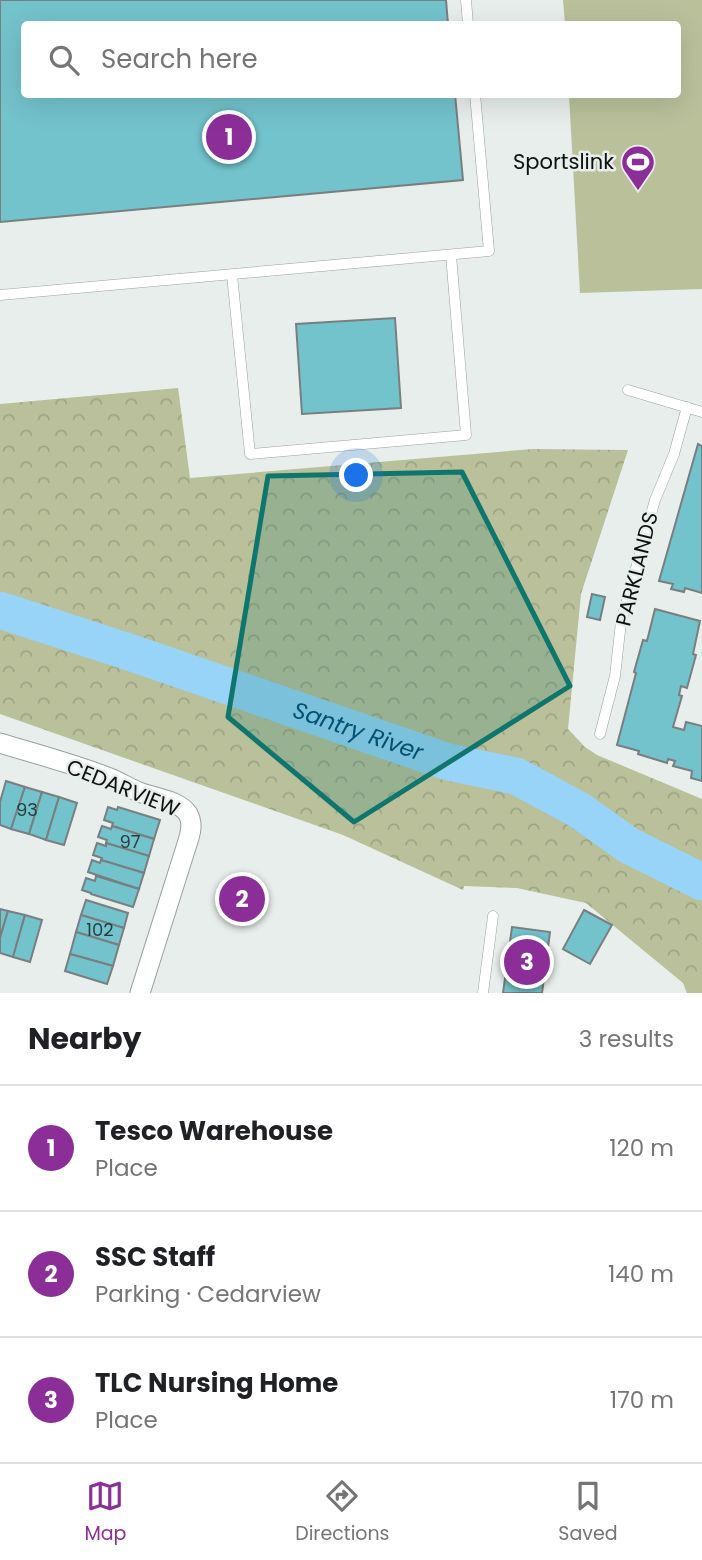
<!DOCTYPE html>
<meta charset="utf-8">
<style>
body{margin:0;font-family:Poppins,sans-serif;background:#f6f6f6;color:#202124}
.you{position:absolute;left:357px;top:476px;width:24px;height:24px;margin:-18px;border:5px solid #fff;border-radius:50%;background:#1a73e8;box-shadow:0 0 0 10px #1a73e833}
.badge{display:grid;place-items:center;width:46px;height:46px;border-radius:50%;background:#8c2e98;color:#fff;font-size:23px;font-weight:700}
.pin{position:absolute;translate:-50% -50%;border:4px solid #fff;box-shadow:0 2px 7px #0006}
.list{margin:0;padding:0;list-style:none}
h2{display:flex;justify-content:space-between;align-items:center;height:91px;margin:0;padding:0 28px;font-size:30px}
h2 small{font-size:23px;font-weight:400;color:#757577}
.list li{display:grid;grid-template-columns:46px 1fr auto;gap:21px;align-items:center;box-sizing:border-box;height:126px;padding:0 28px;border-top:2px solid #e0e0e0}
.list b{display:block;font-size:26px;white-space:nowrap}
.list p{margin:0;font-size:23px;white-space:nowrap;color:#757577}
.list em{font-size:23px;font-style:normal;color:#757577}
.icon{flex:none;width:38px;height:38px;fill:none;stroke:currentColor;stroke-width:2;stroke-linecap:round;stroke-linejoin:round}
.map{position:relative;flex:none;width:702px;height:993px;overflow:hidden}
.search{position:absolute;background:#fff;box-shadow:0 7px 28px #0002;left:21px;right:21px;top:21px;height:77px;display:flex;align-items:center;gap:18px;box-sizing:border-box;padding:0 24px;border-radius:7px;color:#757577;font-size:26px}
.sheet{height:469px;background:#fff}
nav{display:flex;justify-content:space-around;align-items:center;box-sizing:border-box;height:98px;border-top:2px solid #e0e0e0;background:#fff;font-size:19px;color:#757577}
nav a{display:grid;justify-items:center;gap:4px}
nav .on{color:#8c2e98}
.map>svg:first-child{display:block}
.forest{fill:url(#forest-crowns)}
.pitch{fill:#b9c09a}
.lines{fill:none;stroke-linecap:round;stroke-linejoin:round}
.river{stroke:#97d4f7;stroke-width:37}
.building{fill:#73c3cc;stroke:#797f80;stroke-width:2}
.service-casing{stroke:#9aa09e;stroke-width:11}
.minor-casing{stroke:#9aa09e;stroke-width:21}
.service{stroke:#fff;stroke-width:10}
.minor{stroke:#fff;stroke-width:19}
.marked{fill:#0f766e;fill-opacity:0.2;stroke:#0f766e;stroke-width:5;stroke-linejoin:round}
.labels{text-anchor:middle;stroke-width:5;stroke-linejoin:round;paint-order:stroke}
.number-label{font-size:18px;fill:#283e40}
.poi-label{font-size:21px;fill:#0f1111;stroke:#e8eeec;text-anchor:end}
.street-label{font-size:21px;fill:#0f1111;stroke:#e8eeec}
.water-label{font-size:23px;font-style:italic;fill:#005173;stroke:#e8eeec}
</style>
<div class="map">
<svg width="702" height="993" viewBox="0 0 702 993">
<defs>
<pattern id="forest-crowns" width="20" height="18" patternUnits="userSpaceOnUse" patternTransform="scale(1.75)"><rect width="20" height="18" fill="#b9c09a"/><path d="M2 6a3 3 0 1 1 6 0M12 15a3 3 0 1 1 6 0" fill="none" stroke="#9ea484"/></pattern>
</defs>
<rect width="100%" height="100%" fill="#e8eeec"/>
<polygon class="forest" points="178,388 190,478 533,449 628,450 581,594 568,729 585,747 597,755 702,799 702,993 687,993 683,983 586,903 517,888 464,886 463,890 343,835 0,714 0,404"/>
<polygon class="pitch" points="563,0 702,0 702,289 580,293 569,95 678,94 678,24 565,24"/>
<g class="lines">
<path class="river" id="s1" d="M 0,610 L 129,652 L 448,762 L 516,776 L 579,810 L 628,845 L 702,882"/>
</g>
<g class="building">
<polygon points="0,0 446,0 448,24 24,24 24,94 455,94 463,180 0,222"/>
<polygon points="395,318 401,408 302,414 296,324"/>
<polygon points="698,444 702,446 702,593 685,588 684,592 671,589 673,584 659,581"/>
<polygon points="592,594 605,597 600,620 587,617"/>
<polygon points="655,609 700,621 693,654 696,655 687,688 681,686 679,695 682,696 673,727 684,730 686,722 702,726 702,781 691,778 692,771 673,766 675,761 668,759 667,763 638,754 639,751 617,745 636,673 634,672 643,640 647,641"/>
<polygon points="6,781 25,787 11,829 0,825 0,802"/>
<polygon points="25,787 42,792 29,834 11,829"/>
<polygon points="42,792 59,797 46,840 29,834"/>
<polygon points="59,797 77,803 64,845 46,840"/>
<polygon points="108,807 117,810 118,807 160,820 154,839 112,826 113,823 104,820"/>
<polygon points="102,826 111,829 112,826 154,839 149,856 106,843 107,840 98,837"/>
<polygon points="97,843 106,846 106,843 149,856 144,873 101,860 102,858 93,855"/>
<polygon points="92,860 100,863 101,860 144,873 139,889 88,872"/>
<polygon points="96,876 139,889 133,907 91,894 91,893 82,890 86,878 95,881"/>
<polygon points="86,900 128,913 124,928 81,915"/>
<polygon points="0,909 8,911 0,938"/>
<polygon points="584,910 612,925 590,964 563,949"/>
<polygon points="8,911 25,915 13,957 0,953 0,938"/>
<polygon points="25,915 42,920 30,962 13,957"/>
<polygon points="81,915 124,928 119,945 76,932"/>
<polygon points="512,927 550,932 542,993 503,993"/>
<polygon points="76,932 119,945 113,966 70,954"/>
<polygon points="70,954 113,966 107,984 65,971"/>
</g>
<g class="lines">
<g class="service-casing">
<g id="service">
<polyline points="466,0 468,24"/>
<polyline points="232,275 250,454 466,435 451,255"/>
<polyline points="0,295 489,251 475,94"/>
<polyline points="628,390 702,412"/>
<polyline points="600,734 615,676 621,622 655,500 674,454 687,407"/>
<polyline points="483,993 493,916"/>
</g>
</g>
<g class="minor-casing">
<path id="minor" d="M 0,743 C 36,754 74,764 110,778 C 120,782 129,788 139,792 C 155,798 179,800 188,814 C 193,823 191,832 188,841 L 140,993"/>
</g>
<use href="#service" class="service"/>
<use href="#minor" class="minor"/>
</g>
<path class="marked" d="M 462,472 L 570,686 L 354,822 L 228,717 L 268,476 Z"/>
<defs>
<g id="stadium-pin" transform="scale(1.75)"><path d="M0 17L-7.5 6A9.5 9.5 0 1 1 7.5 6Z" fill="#8c2e98" stroke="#e8eeec"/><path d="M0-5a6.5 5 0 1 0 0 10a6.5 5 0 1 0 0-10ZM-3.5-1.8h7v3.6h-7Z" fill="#fff"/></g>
</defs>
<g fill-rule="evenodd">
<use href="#stadium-pin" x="638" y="162"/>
</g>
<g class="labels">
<g class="number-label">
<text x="27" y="816">93</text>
<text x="130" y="848">97</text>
<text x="100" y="936">102</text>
</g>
<g class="poi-label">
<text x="614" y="169">Sportslink</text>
</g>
<g class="street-label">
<text transform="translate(637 569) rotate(-76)" y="7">PARKLANDS</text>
<text transform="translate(123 788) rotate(22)" y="7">CEDARVIEW</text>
</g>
<g class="water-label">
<text dy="8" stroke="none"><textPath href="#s1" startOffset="378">Santry River</textPath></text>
</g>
</g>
</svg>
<div class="you"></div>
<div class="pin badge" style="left:229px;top:137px">1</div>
<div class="pin badge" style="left:242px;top:899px">2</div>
<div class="pin badge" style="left:527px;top:962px">3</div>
<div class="search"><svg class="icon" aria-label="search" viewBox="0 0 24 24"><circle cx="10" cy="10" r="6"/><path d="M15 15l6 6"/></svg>Search here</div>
</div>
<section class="sheet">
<h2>Nearby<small>3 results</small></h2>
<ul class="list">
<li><span class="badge">1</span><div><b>Tesco Warehouse</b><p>Place</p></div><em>120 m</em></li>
<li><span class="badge">2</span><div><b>SSC Staff</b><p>Parking · Cedarview</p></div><em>140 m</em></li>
<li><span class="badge">3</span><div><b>TLC Nursing Home</b><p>Place</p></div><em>170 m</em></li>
</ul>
</section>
<nav>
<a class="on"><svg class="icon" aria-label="map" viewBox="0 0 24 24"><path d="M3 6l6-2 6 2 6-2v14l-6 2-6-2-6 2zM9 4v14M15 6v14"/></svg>Map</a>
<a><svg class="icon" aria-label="directions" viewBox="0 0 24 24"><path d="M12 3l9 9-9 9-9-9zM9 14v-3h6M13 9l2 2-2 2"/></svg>Directions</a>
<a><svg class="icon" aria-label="saved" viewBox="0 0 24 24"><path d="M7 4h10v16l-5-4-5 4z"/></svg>Saved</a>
</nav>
